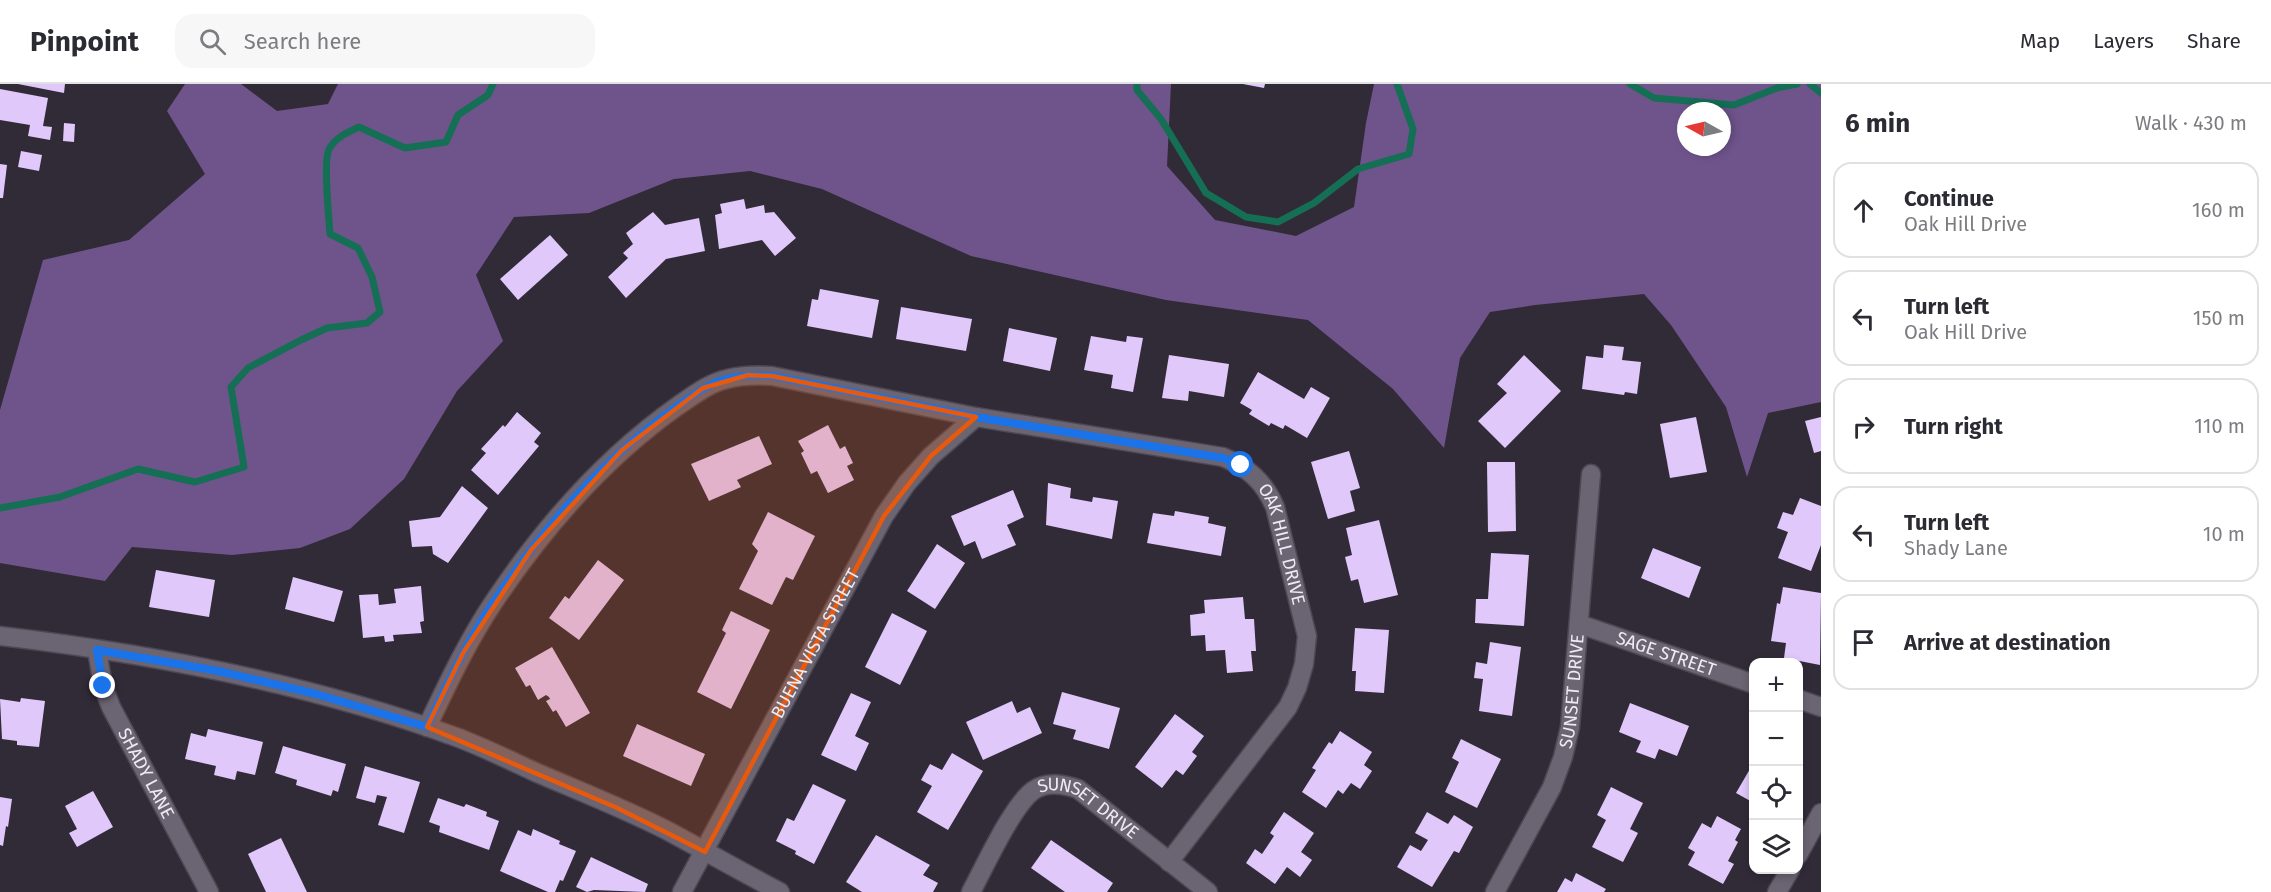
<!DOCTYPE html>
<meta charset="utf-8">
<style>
body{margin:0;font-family:"Fira Sans",sans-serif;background:#f7f7f7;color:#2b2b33}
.controls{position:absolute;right:18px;bottom:18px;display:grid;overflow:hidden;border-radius:12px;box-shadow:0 3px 9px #0003}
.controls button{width:54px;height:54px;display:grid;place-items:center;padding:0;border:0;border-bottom:2px solid #e1e1e2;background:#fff;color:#2b2b33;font:30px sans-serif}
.compass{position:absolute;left:1677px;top:18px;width:54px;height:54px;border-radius:50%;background:#fff;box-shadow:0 3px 9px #0003;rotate:278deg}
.stop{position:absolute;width:18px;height:18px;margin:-14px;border:4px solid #1a73e8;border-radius:50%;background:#fff}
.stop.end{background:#1a73e8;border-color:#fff;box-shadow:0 2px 6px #0008}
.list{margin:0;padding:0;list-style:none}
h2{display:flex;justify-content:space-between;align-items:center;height:78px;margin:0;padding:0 24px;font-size:26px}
h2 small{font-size:20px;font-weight:400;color:#7c7c81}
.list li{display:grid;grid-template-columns:39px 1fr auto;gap:18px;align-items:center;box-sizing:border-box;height:96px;margin:0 12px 12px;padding:0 12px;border:2px solid #e1e1e2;border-radius:18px}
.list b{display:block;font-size:22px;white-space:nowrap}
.list p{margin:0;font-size:20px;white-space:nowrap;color:#7c7c81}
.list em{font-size:20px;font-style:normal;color:#7c7c81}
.icon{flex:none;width:33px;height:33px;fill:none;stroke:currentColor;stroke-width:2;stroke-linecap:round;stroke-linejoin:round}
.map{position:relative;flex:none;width:1821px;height:808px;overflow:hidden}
header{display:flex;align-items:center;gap:36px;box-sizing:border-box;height:84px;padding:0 30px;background:#fff;border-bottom:2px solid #e1e1e2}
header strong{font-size:28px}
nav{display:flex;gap:33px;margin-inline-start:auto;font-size:21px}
.search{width:420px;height:54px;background:#f7f7f7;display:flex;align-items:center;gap:15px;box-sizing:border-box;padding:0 21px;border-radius:18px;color:#7c7c81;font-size:22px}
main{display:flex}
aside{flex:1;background:#fff}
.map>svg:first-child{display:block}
.forest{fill:#6f548c;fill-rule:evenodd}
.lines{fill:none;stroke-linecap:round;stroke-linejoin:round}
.stream{stroke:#146f55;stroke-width:7}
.building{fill:#e0c8fb}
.minor-casing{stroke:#4c4752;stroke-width:21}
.minor{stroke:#6b6472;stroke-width:18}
.route{stroke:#1a73e8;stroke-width:8}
.marked{fill:#e8590c;fill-opacity:0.2;stroke:#e8590c;stroke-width:4.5;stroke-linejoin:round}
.labels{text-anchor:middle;stroke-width:6;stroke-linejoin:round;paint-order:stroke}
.street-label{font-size:18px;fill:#eeeaf3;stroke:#312b38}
</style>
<header>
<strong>Pinpoint</strong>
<div class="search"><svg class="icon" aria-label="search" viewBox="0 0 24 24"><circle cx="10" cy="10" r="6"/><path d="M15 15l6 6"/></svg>Search here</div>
<nav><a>Map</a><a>Layers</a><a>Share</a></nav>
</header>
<main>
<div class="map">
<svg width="1821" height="808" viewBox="0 0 1821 808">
<rect width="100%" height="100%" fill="#312b38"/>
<path class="forest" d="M 185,0 L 241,0 L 277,27 L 328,20 L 338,0 L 1171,0 L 1167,82 L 1215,136 L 1296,152 L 1354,123 L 1366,39 L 1374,0 L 1821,0 L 1821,318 L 1768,329 L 1747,393 L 1726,323 L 1671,241 L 1644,210 L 1535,221 L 1490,228 L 1460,274 L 1444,364 L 1393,305 L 1308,236 L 1166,216 L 971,172 L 822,105 L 750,87 L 674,95 L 589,129 L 514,133 L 476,191 L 503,257 L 457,307 L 404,395 L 350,445 L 300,464 L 232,471 L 132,463 L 105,497 L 0,479 L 0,326 L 43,176 L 129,156 L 205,90 L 167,27 ZM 1686,27 L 1722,27 L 1722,63 L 1686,63 Z"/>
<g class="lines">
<g class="stream">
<polyline points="1137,0 1137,6 1161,35 1206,109 1246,133 1278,138 1314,119 1358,85 1409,70 1413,45 1397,0"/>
<polyline points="1630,0 1654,14 1734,21 1777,4 1797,0"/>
<polyline points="1810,0 1821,9"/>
<path d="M 0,424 L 60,413 L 138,385 L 195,398 L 244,383 L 231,303 L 248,284 L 301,256 L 327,244 L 367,239 L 380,228 L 372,193 L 358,164 L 330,150 C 329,134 323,77 329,65 C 336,53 348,48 359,43 L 405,64 L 446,58 L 458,31 L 488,11 L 493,0"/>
</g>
</g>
<g class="building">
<polygon points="18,0 65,0 64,9"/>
<polygon points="1243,0 1265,0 1264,4"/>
<polygon points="0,5 48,14 43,42 52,43 50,56 28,52 30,41 0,36"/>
<polygon points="64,39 75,40 74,58 63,57"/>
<polygon points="21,67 42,71 39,87 18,83"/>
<polygon points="0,80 7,81 3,114 0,114"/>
<polygon points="744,115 746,125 764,121 765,129 774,128 796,154 775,172 762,156 719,165 715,131 722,129 720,120"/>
<polygon points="653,128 665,141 699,134 705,167 666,175 626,214 608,193 628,174 623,169 633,160 626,149"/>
<polygon points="550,151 568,171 518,216 500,195"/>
<polygon points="820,205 879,216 872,254 807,242 812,215 818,216"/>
<polygon points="901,223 972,235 966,267 896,255"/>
<polygon points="1009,244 1057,254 1050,287 1003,277"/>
<polygon points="1091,252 1126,258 1127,252 1143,254 1133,308 1111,304 1113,291 1084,286"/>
<polygon points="1604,261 1624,263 1622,276 1641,278 1637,310 1625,308 1624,311 1582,305 1586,272 1603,274"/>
<polygon points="1169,271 1229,280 1224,313 1189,307 1188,317 1162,314"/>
<polygon points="1524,271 1561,307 1505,364 1478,337 1507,309 1497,300"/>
<polygon points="1258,288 1304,315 1311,303 1330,314 1307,354 1285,341 1283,345 1271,339 1269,342 1249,330 1252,326 1240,319"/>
<polygon points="517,328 541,349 534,358 539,362 498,411 471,386 486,369 481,365 503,341 505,343"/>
<polygon points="1696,333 1707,388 1670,394 1660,340"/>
<polygon points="1821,333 1821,367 1814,369 1805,337"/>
<polygon points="828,341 840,365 845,362 853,379 847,382 854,396 828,409 817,387 811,390 801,369 804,367 798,357"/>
<polygon points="759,352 772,380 737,396 741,403 709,417 691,380"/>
<polygon points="1349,367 1360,404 1350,407 1355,427 1328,435 1311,378"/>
<polygon points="1487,378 1515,378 1516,447 1488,448"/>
<polygon points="1048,399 1071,404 1070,414 1092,418 1093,413 1118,417 1112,455 1046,441"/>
<polygon points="462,402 488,424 448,479 433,470 432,462 412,463 409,437 440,433"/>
<polygon points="1013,406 1024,433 1007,441 1016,461 982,475 975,457 964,462 951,432"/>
<polygon points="1800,414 1821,422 1821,461 1811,487 1778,474 1788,448 1777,444 1783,428 1793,431"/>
<polygon points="1175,427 1209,433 1208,439 1226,443 1221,472 1147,459 1153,429 1174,432"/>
<polygon points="768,428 815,452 793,496 786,493 772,521 739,505 758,467 752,460"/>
<polygon points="1379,436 1398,511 1364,519 1358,495 1351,497 1345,473 1352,471 1346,444"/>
<polygon points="937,460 965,479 935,525 907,507"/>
<polygon points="1653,464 1701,483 1689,514 1641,494"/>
<polygon points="1491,469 1529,471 1524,542 1475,539 1476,515 1488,515"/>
<polygon points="598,476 624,496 579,556 549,534 565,512 569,515"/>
<polygon points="156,486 215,496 209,533 149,523"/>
<polygon points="293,493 343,507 334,538 285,525"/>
<polygon points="421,502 424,537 420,538 422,549 393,551 394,557 385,558 384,552 363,554 359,511 378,510 379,521 396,519 394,505"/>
<polygon points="1783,503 1821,509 1820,581 1784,574 1786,559 1771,557 1777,519 1780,520"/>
<polygon points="1243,513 1245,535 1254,535 1256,567 1251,567 1253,587 1227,589 1225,566 1206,567 1205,551 1191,552 1190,531 1205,529 1204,516"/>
<polygon points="731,527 770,546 731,625 697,608 726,549 722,546"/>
<polygon points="892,529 927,547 900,601 865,583"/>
<polygon points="1355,544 1389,546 1384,609 1355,607 1356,587 1352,587"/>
<polygon points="1490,558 1521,563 1512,632 1479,627 1483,595 1474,594 1476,578 1487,580"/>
<polygon points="552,563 590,629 566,643 556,626 553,628 546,617 550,615 549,613 546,611 538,616 530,601 526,603 515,584"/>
<polygon points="1062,608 1120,624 1109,665 1073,655 1076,646 1053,640"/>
<polygon points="851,609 871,618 855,652 869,659 856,687 821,671"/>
<polygon points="21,614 45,617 39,663 17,661 17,657 2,655 0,615 20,618"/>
<polygon points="1012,617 1017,629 1030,623 1042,649 983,676 966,638"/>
<polygon points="1630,619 1689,642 1677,672 1659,665 1655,675 1636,668 1641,657 1619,648"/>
<polygon points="1175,630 1204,652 1192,668 1197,672 1183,691 1176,686 1162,704 1135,683"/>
<polygon points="637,640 705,670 691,702 623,672"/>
<polygon points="208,645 263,658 255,691 237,687 235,696 214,691 216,682 185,675 191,649 206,653"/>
<polygon points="1340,647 1372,668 1364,681 1372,687 1360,705 1351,699 1343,710 1338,706 1326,724 1302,708 1316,686 1312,684 1329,658 1332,660"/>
<polygon points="1461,655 1501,675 1477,724 1445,708 1459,678 1452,674"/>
<polygon points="283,662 346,680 338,708 333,706 331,712 296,701 297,696 275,689"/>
<polygon points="952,669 983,687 948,746 917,728 932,702 921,696 930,680 942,686"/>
<polygon points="1754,678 1754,719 1736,709"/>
<polygon points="365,682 420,698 404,749 378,741 387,713 377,711 375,719 356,714"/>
<polygon points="813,700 846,716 814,780 795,770 796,767 776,757 787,734 794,737"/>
<polygon points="1611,703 1643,719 1630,745 1638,749 1623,778 1592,763 1606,736 1597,731"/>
<polygon points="93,707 113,743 77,763 69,749 77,745 65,722"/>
<polygon points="0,713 12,715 8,743 6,742 3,762 0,761"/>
<polygon points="438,714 464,723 466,720 487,728 486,732 499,737 489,766 439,748 440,742 429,738"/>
<polygon points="1284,728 1314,749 1301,768 1312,776 1300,793 1287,783 1275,800 1246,779 1255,765 1262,770 1274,752 1270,749"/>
<polygon points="1427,728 1448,740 1454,731 1473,743 1459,769 1454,767 1432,803 1397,783 1410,761 1421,767 1428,756 1415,749"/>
<polygon points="1717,732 1741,745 1735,756 1738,758 1728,777 1734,780 1723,800 1688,781 1695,768 1688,764 1702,739 1711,744"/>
<polygon points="533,745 560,757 559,760 576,767 563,797 560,796 555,808 548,808 500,787 518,746 531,752"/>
<polygon points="876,751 930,781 923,791 938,799 933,808 862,808 846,798"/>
<polygon points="281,754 307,808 266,808 248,770"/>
<polygon points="1051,756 1113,799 1107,808 1065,808 1031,784"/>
<polygon points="591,773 648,800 645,808 594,806 587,808 576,803"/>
<polygon points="1576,789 1606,805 1604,808 1557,808 1565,794 1572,798"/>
</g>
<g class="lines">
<g class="minor-casing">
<g id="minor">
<path id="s1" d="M 1579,540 L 1754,600"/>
<path d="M 0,552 C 154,570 310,600 456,653 C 483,663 509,676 535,688 C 579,707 625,725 668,747 C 705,767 742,788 780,808"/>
<path id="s2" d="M 97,566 L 103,602 L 111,623 L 209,808"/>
<polyline points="1798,615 1821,623"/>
<path id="s3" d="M 427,643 C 447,601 467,558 493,519 C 543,444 605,373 679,321 C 694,311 709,299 727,295 C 742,291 756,291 772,292 L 976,333 L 1223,373 C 1249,384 1264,398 1275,423 L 1307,552 L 1304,580 L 1297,604 L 1288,623 L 1169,778"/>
<polyline points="1798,771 1821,729"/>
<path id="s4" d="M 682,808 L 884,432 L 907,399 L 931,372 L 976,333"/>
<path id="s5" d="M 971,808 C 984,784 1013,720 1034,706 C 1047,697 1063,700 1078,705 L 1208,808"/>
<path id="s6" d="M 1495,808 L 1552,703 L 1563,673 L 1570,643 L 1591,390"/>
<polyline points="1777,808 1790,786"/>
</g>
</g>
<use href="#minor" class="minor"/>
</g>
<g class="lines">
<path class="route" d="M 103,602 L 97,566 L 218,587 L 316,610 L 427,643 C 447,601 467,558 493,519 C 543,444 605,373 679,321 C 694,311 709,299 727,295 C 742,291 756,291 772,292 L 976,333 L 1223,374 L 1241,381"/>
</g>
<path class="marked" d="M 748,291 L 772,292 L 976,333 L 931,372 L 884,432 L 705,768 L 615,723 L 427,643 L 463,569 L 531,466 L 622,366 L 703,304 Z"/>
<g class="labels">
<g class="street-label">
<text dy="6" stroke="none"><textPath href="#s3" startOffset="1084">OAK HILL DRIVE</textPath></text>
<text dy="6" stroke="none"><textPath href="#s4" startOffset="282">BUENA VISTA STREET</textPath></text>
<text dy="6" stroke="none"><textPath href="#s1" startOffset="92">SAGE STREET</textPath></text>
<text dy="6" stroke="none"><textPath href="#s6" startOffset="218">SUNSET DRIVE</textPath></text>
<text dy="6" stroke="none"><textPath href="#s2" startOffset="134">SHADY LANE</textPath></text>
<text dy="6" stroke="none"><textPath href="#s5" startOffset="183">SUNSET DRIVE</textPath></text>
</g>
</g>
</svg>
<div class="controls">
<button>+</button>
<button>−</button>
<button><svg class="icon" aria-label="locate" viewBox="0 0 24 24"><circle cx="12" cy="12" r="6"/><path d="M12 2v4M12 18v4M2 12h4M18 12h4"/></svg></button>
<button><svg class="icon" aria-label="layers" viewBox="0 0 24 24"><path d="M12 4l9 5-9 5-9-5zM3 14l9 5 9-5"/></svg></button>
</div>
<svg class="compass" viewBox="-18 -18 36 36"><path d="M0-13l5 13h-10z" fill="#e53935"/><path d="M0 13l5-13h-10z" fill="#7c7c81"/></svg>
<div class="stop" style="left:1241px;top:381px"></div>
<div class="stop end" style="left:103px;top:602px"></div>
</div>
<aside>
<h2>6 min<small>Walk · 430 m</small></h2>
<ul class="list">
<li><svg class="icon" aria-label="ahead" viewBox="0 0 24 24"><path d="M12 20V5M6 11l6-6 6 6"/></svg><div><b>Continue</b><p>Oak Hill Drive</p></div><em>160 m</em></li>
<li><svg class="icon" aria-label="left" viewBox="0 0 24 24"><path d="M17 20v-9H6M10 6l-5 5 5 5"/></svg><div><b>Turn left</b><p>Oak Hill Drive</p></div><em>150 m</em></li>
<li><svg class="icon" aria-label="right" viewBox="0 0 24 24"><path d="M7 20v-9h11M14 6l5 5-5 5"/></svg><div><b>Turn right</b></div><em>110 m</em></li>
<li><svg class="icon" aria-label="left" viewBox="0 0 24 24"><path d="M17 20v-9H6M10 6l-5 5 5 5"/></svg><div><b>Turn left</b><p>Shady Lane</p></div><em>10 m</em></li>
<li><svg class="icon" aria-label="arrive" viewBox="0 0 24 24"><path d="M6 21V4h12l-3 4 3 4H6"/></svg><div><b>Arrive at destination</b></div></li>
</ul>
</aside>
</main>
